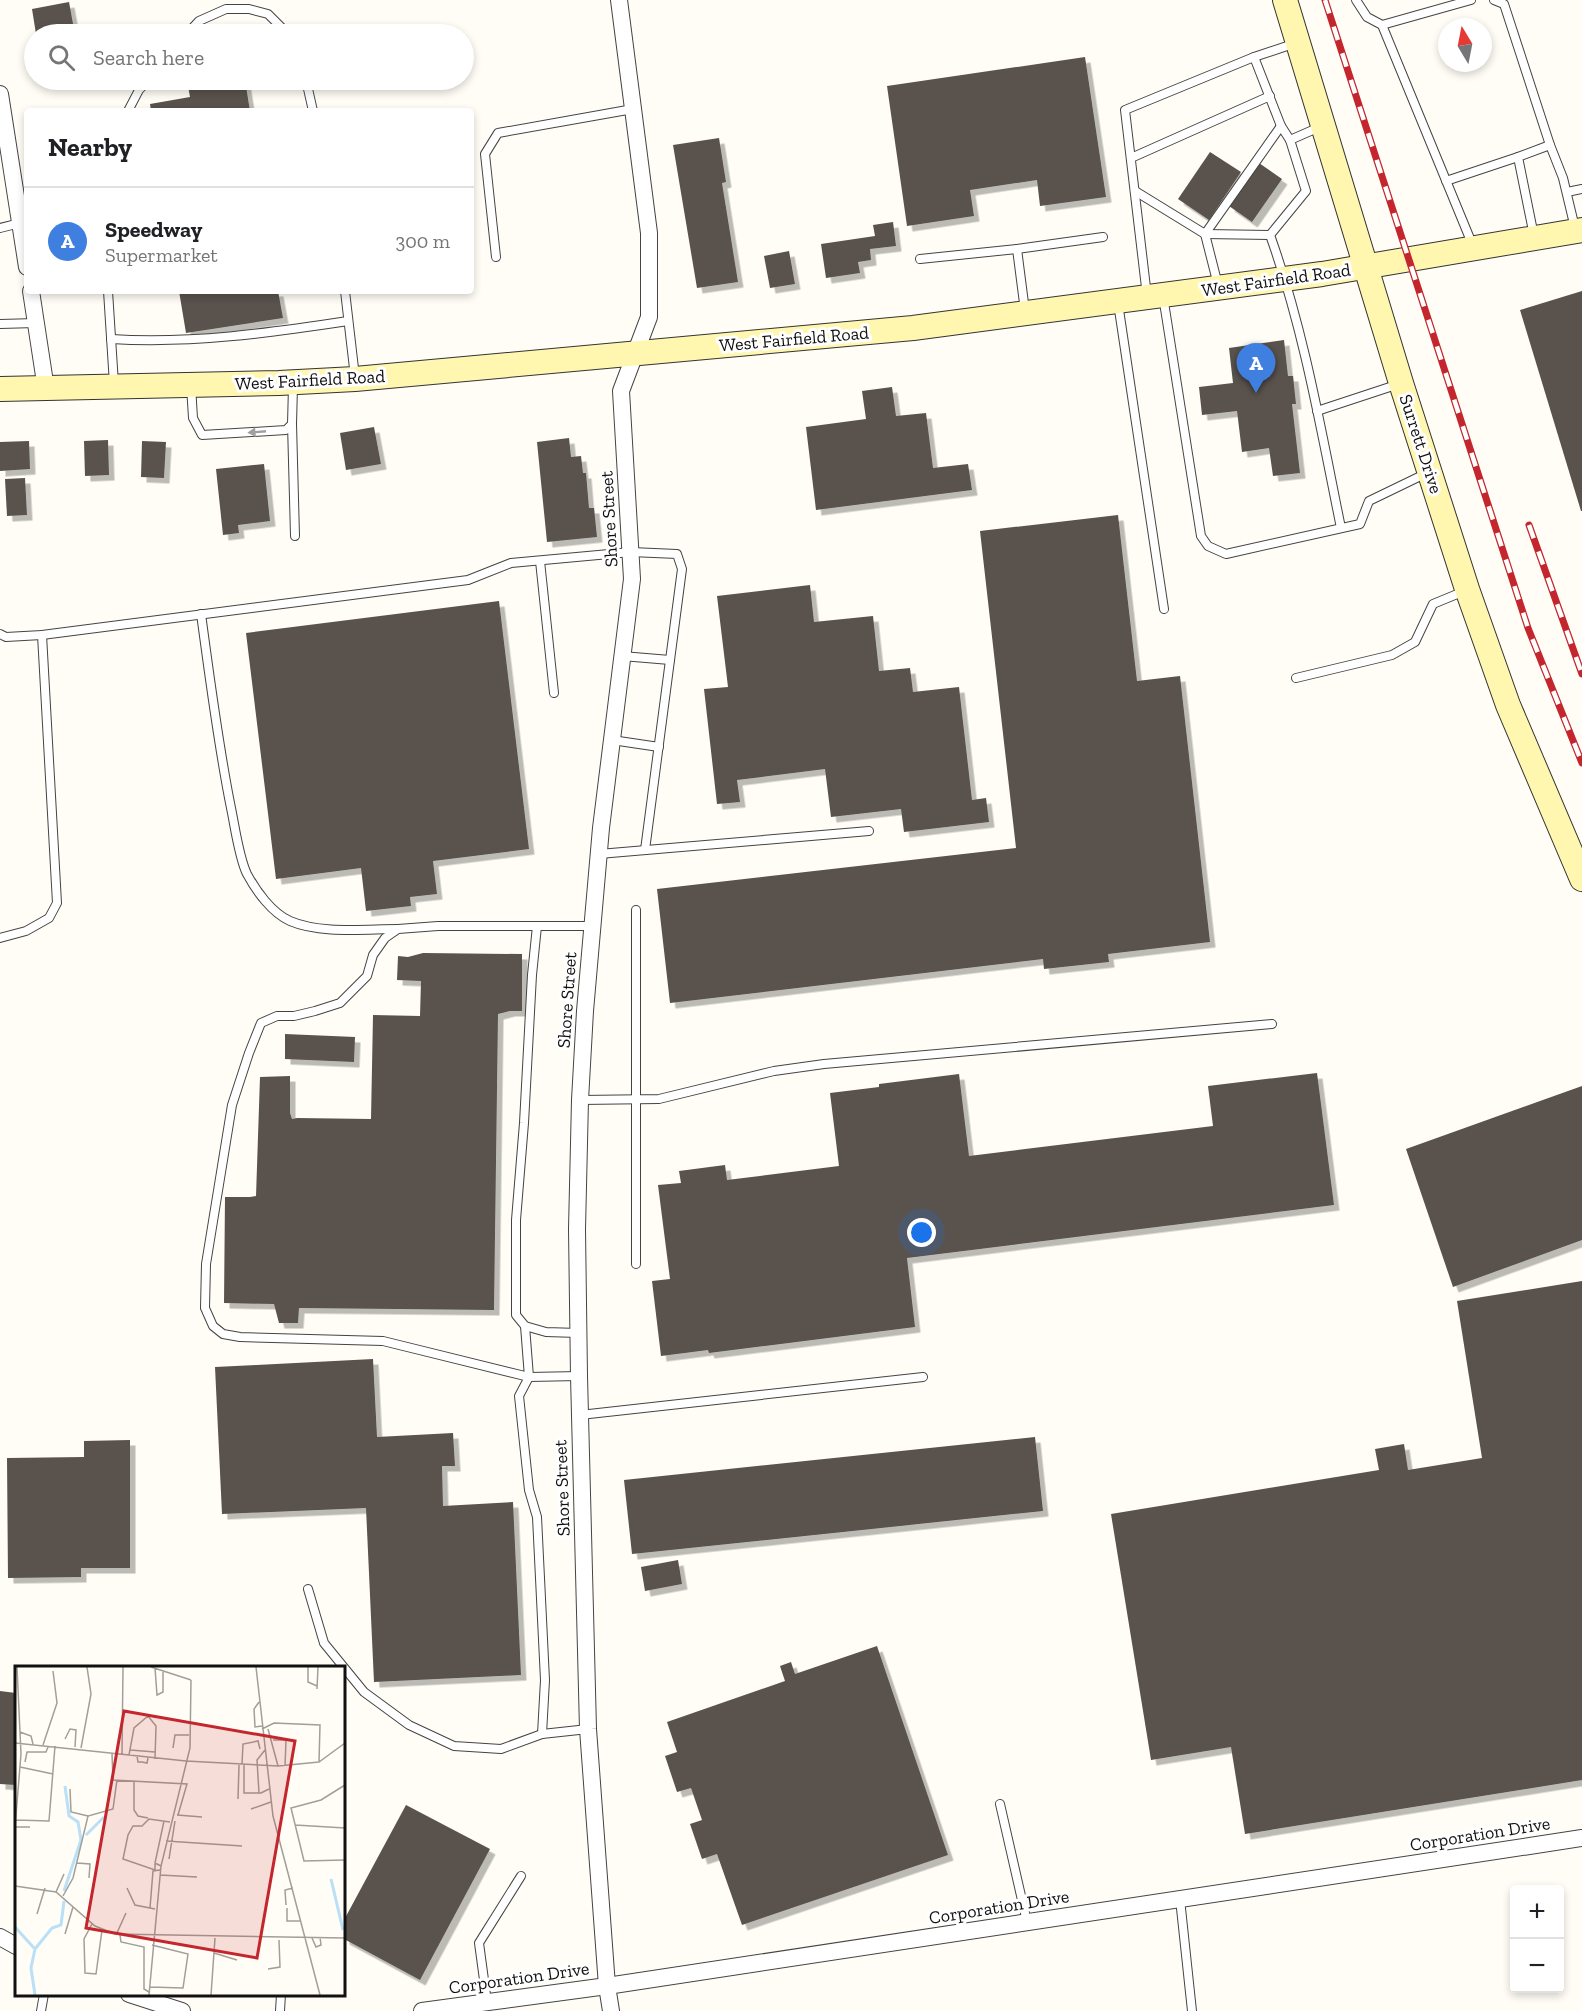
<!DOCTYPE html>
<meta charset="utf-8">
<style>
body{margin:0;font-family:"Zilla Slab",serif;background:#f2f2f2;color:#202124}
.controls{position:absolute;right:18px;bottom:18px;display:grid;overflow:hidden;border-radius:6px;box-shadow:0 3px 9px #0003}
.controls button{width:54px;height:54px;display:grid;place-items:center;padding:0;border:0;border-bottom:2px solid #e0e0e0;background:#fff;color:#202124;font:30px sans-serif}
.compass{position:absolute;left:1438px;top:18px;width:54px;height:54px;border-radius:50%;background:#fff;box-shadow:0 3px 9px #0003;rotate:350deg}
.you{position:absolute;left:922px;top:1233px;width:21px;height:21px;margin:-15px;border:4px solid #fff;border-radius:50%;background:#1a73e8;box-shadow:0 0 0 9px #1a73e833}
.badge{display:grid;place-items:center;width:39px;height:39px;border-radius:50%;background:#b45309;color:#fff;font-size:20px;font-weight:700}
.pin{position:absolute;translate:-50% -50px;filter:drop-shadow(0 2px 3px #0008)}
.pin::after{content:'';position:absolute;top:32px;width:21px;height:18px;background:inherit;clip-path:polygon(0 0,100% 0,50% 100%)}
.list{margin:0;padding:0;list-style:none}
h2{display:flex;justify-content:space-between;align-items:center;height:78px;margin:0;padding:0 24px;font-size:26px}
h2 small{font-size:20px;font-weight:400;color:#757577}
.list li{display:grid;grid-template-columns:39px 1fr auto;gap:18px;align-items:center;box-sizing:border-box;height:108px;padding:0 24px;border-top:2px solid #e0e0e0}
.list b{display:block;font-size:22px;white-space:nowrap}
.list p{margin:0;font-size:20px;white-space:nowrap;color:#757577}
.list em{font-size:20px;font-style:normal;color:#757577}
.icon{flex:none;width:33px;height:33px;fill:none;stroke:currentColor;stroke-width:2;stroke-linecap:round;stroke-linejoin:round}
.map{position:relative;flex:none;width:1582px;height:2011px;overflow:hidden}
.search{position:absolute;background:#fff;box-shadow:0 3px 9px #0003;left:24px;top:24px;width:450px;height:66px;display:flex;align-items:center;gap:15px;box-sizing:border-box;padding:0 21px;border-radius:33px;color:#757577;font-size:22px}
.panel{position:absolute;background:#fff;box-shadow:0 3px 9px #0003;left:24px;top:108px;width:450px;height:186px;border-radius:6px}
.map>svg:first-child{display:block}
.building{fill:#5a524d;filter:url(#shadow)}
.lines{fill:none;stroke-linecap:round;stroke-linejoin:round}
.lane-casing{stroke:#444;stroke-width:10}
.street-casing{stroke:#444;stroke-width:18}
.secondary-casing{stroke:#333;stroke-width:26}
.lane{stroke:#fff;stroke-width:8}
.street{stroke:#fff;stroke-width:16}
.secondary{stroke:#fff6b0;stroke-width:24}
.rail-casing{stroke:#c4262e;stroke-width:7}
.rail{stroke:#fff;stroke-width:4.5;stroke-dasharray:14;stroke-linecap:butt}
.oneway{fill:#a0a0a0}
.labels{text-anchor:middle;stroke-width:6;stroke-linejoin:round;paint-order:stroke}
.street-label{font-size:18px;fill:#111;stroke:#fff}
.inset-river{fill:none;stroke:#b9e0f7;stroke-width:3}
.inset-road{fill:none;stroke:#a09f9a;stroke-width:1.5}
.view{fill:#c4262e;fill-opacity:0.15;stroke:#c4262e;stroke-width:3}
.inset-edge{fill:none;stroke:#111;stroke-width:3}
</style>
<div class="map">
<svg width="1582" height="2011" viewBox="0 0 1582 2011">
<defs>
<filter id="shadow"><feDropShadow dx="5.5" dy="5.5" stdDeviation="0" flood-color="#0004"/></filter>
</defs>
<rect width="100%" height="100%" fill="#fffdf5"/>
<g class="building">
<polygon points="69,2 74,29 36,34 32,9"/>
<polygon points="1085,57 1106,197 1040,206 1037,180 970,190 974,216 907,226 887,86"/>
<polygon points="187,80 245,80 250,111 151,111 150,104 190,97"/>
<polygon points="719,138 726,182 722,183 738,282 697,288 673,145"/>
<polygon points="1210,152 1241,172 1209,220 1178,199"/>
<polygon points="1259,163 1282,179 1252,222 1229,206"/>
<polygon points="893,222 896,246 870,249 871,260 858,262 860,273 826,278 821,244 875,236 873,225"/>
<polygon points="789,251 795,284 770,288 764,256"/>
<polygon points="179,291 278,291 283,318 186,333"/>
<polygon points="1582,291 1582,511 1581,511 1520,310"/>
<polygon points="1284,340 1288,376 1293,376 1296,404 1292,404 1300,473 1273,476 1269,448 1242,452 1237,411 1202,415 1199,387 1233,383 1229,348"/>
<polygon points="892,387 896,416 926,413 933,468 968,464 972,490 816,510 806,427 866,419 862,391"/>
<polygon points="374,427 381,464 346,470 340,433"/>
<polygon points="569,438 571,457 581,456 583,473 586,473 589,508 594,508 597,537 547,542 537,442"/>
<polygon points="108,440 109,475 85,476 84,441"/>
<polygon points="29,441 30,469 0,471 0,442"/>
<polygon points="142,441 166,442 164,478 141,477"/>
<polygon points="264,464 270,521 238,525 239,533 223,535 216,469"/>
<polygon points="25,478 27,515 7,516 5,479"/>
<polygon points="1118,515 1137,681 1180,676 1210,942 1108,954 1109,962 1044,969 1043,959 670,1003 657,889 1016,848 980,531"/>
<polygon points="810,585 814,622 873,616 879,671 910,668 913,692 959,687 972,800 986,798 989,822 904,832 901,809 831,817 825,769 737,780 740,802 717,804 704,689 728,687 717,596"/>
<polygon points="499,601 529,849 433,861 437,894 410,897 411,906 366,911 361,868 276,879 246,633"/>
<polygon points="423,953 522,954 522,1011 510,1011 498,1014 494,1310 299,1308 298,1323 279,1323 274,1304 224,1303 225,1197 250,1197 256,1196 260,1077 290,1076 290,1113 292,1119 297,1118 371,1119 373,1015 420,1016 421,981 397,980 398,956 408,957"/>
<polygon points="285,1034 355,1037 354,1062 285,1059"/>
<polygon points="1317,1073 1334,1205 907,1258 915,1327 709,1353 708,1350 661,1356 652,1281 670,1279 658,1185 681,1183 679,1171 725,1165 727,1180 839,1166 830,1093 879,1087 879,1084 959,1074 969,1156 1213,1126 1208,1086"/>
<polygon points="1582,1086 1582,1240 1453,1287 1406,1149"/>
<polygon points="1582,1281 1582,1780 1245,1834 1231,1747 1151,1760 1111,1514 1379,1470 1375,1449 1404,1444 1408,1470 1482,1458 1457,1301"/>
<polygon points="373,1359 377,1437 453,1433 455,1466 442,1466 443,1506 513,1502 521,1675 374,1682 366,1508 222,1514 215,1367"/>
<polygon points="1035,1437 1043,1511 632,1554 624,1480"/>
<polygon points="130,1440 130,1568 81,1568 81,1577 8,1578 7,1458 84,1457 84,1441"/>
<polygon points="678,1560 682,1584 645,1591 641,1567"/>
<polygon points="877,1646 948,1855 742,1925 717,1854 702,1859 690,1824 702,1820 691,1788 677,1792 665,1756 677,1752 667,1722 785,1681 780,1666 791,1662 795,1674"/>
<polygon points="0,1691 16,1693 16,1785 0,1784"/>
<polygon points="406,1805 490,1849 420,1980 344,1939 344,1920"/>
</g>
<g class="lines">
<g class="lane-casing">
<g id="lane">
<polyline points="1356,0 1367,17 1382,25 1473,246"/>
<polyline points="1494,0 1504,4 1550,145 1518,157 1534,236"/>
<polyline points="1382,25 1471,0"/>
<polyline points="187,34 199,21 226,9 249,9 268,14 288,34"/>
<polyline points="1254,57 1296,43"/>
<polyline points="306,80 313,111"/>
<polyline points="128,111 139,90 148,80"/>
<path d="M 1322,126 L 1290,140 L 1306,191 L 1270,235 C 1304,330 1321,430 1341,528"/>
<polyline points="1550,145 1563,178 1575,228"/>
<polyline points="1131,158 1270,96"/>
<polyline points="1446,181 1518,157"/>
<polyline points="1135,191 1205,234 1218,285"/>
<polyline points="1567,192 1582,189"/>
<polyline points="0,228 20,223"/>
<polyline points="1205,234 1281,126 1290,140"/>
<polyline points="1205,234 1270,235"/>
<polyline points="496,257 485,154 498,133 633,109"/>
<polyline points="920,259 1017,249"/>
<polyline points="108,291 114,384"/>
<polyline points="345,291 355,377"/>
<polyline points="1147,296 1125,110 1254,57 1281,126"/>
<polyline points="1163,296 1201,536 1208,546 1226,554 1360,524 1369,501 1429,472"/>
<polyline points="1118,303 1164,609"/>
<polyline points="1025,311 1017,249 1103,237"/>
<polyline points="0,324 36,323"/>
<path d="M 111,339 C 191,344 269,333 348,321"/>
<polyline points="191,386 193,418 202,435 286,430 292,424 293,386"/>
<polyline points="1317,411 1399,384"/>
<polyline points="292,424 295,536"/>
<polyline points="540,561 554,693"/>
<path d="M 201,614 C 210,679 218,744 231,808 C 235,827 239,858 247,874 C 256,891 272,913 290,921 C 320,934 365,929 398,929"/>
<polyline points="0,634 6,637 42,635 468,580 511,563 631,552 677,554 682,569 645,850"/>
<polyline points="622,656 670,660"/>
<polyline points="1296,678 1392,655 1415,642 1433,604 1467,590"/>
<polyline points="612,740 659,747"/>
<polyline points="599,854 869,831"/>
<polyline points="636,910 636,1264"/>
<polyline points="537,926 532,975 524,1123 516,1220 516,1315 525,1326 546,1332 578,1333"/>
<polyline points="0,938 26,931 49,918 57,903 42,635"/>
<polyline points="580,1100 659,1099 774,1071 824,1064 1272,1024"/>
<polyline points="525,1326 529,1377 383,1341 240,1337 223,1334 213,1326 205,1308 206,1264 232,1105 249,1053 261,1023 277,1016 294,1016 315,1011 340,1003 367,976 373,955 385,938 398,929 438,926 593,926"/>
<polyline points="580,1415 923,1377"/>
<polyline points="308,1589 324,1643 364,1692 409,1725 454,1746 501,1749 542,1734 588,1729"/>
<polyline points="542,1734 545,1680 537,1517 529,1490 519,1396 529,1377 579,1376"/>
<polyline points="1000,1804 1027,1922"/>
<polyline points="1180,1899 1192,2011"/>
<polyline points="487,2002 479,1943 521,1876"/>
<polyline points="41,2011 44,1994"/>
<polyline points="280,2011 281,1994"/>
</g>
</g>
<g class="street-casing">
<g id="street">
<polyline points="0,94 27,267"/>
<polyline points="31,291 46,389"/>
<polyline points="0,1937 16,1946"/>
<polyline points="129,1994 182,2011"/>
<polyline points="422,2011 607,1986 1582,1838"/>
<polyline points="611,2011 607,1986 588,1729 579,1376 577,1229 580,1100 585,1011 601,828 632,579 621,391 649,317 649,233 619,0"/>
</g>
</g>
<g class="secondary-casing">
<g id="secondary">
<polyline points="1285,0 1401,383 1467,589 1508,705 1582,879"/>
<polyline points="0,389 279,383 355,379 913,328 1322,274 1582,230"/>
</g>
</g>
<use href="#lane" class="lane"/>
<use href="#street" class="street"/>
<use href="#secondary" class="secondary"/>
<g class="rail-casing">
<g id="rail">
<polyline points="1325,0 1528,628 1582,763"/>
<polyline points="1529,525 1582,674"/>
</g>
</g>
<use href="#rail" class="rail"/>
</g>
<defs><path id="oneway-solid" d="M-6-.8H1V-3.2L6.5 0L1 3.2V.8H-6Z" transform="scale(1.5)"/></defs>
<use class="oneway" href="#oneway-solid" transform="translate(257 432) rotate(175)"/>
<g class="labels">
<g class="street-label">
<text transform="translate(1276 280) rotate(-8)" y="6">West Fairfield Road</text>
<text transform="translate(794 339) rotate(-5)" y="6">West Fairfield Road</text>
<text transform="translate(310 380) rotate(-3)" y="6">West Fairfield Road</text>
<text transform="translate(1421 444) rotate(72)" y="6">Surrett Drive</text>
<text transform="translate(609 519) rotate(-93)" y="6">Shore Street</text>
<text transform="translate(567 1000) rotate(-86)" y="6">Shore Street</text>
<text transform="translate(562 1488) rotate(-92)" y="6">Shore Street</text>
<text transform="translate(1480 1834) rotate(-9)" y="6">Corporation Drive</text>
<text transform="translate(999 1907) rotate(-9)" y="6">Corporation Drive</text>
<text transform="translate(519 1978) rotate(-8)" y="6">Corporation Drive</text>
</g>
</g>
<g transform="translate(15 1666)">
<rect width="330" height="330" fill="#fffdf5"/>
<path class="inset-river" d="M 50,120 L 54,150 L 63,156 L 66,174M 71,169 L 89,151M 316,213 L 328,264M 49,225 L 66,174M 0,261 L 19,282M 20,329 L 16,302 L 20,283 L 37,262 L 46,259 L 49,235"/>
<path class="inset-road" d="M 2,1 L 6,88 L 0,161 L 15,161M 136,1 L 176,14M 241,1 L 258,150 L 305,329M 293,1 L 293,16 L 302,20M 140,2 L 142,29 L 148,26 L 148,4M 302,23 L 303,1M 244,36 L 239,43 L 240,61 L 247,60M 247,63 L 259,57 L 305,59 L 304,96M 253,63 L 263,100M 5,66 L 16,70 L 18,78M 50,73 L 55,63 L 61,64 L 60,81M 258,74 L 271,74 L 270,100M 0,77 L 171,95 L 263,100 L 304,96 L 330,77M 28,79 L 42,37 L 38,5M 66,82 L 76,28 L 72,1M 158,82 L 160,69 L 174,69M 115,84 L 140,86M 97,88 L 98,114 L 172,118 L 163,149M 107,88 L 108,1M 114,89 L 119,62 L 133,50 L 141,60 L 140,93M 122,90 L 123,96 L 127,96 L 132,97 L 133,92M 10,96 L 12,86 L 31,86 L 33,81M 227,98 L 228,78 L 243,75 L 245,83M 229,99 L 229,127 L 246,127 L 254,123M 5,101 L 38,108M 119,115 L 119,144 L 123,150 L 133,152M 330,119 L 306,134 L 276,142 L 289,195 L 330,194M 55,123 L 56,146 L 73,150M 244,127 L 242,94 L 250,84M 223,133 L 224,99M 236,143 L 256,136M 162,149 L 187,151M 1,154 L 34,155 L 40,80M 280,159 L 330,162M 151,175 L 227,180M 154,193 L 160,155M 62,197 L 75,198 L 74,212M 140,198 L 140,204 L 108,193 L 113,169 L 118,160 L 127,160 L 134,153 L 155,156M 146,200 L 140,197 L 149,155M 145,209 L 182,211M 0,220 L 41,226 L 80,260 L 100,268 L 330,272M 112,222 L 120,239 L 140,243M 41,226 L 49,208M 48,230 L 58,212 L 73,150 L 98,143 L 102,114M 271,239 L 270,224 L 278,222M 135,242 L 138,205 L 145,204M 272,242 L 272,255 L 286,255M 22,248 L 30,222M 77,258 L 69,273 L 70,307 L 81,308 L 87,264M 50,268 L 58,241M 101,269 L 111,247M 105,269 L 106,276 L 129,281 L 129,323 L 134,326M 297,272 L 301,281 L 306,279 L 305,271M 199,287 L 222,294M 253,303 L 265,301 L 264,274M 135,321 L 168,322 L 173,288 L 137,279M 134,329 L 146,200 L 175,82 L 176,14M 196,329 L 200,272"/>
<path class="view" d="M 109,45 L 280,75 L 242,292 L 71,262 Z"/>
<rect width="330" height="330" class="inset-edge"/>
</g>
</svg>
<div class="controls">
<button>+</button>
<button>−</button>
</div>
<svg class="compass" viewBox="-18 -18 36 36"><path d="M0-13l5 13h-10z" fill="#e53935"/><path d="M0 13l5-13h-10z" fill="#757577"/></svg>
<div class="you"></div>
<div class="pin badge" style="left:1256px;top:393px;background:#3f7fe0">A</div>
<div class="search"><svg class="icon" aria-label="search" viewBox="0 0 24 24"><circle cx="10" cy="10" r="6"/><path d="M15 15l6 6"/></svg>Search here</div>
<section class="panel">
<h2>Nearby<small></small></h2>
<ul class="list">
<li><span class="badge" style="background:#3f7fe0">A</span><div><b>Speedway</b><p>Supermarket</p></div><em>300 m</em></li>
</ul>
</section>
</div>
